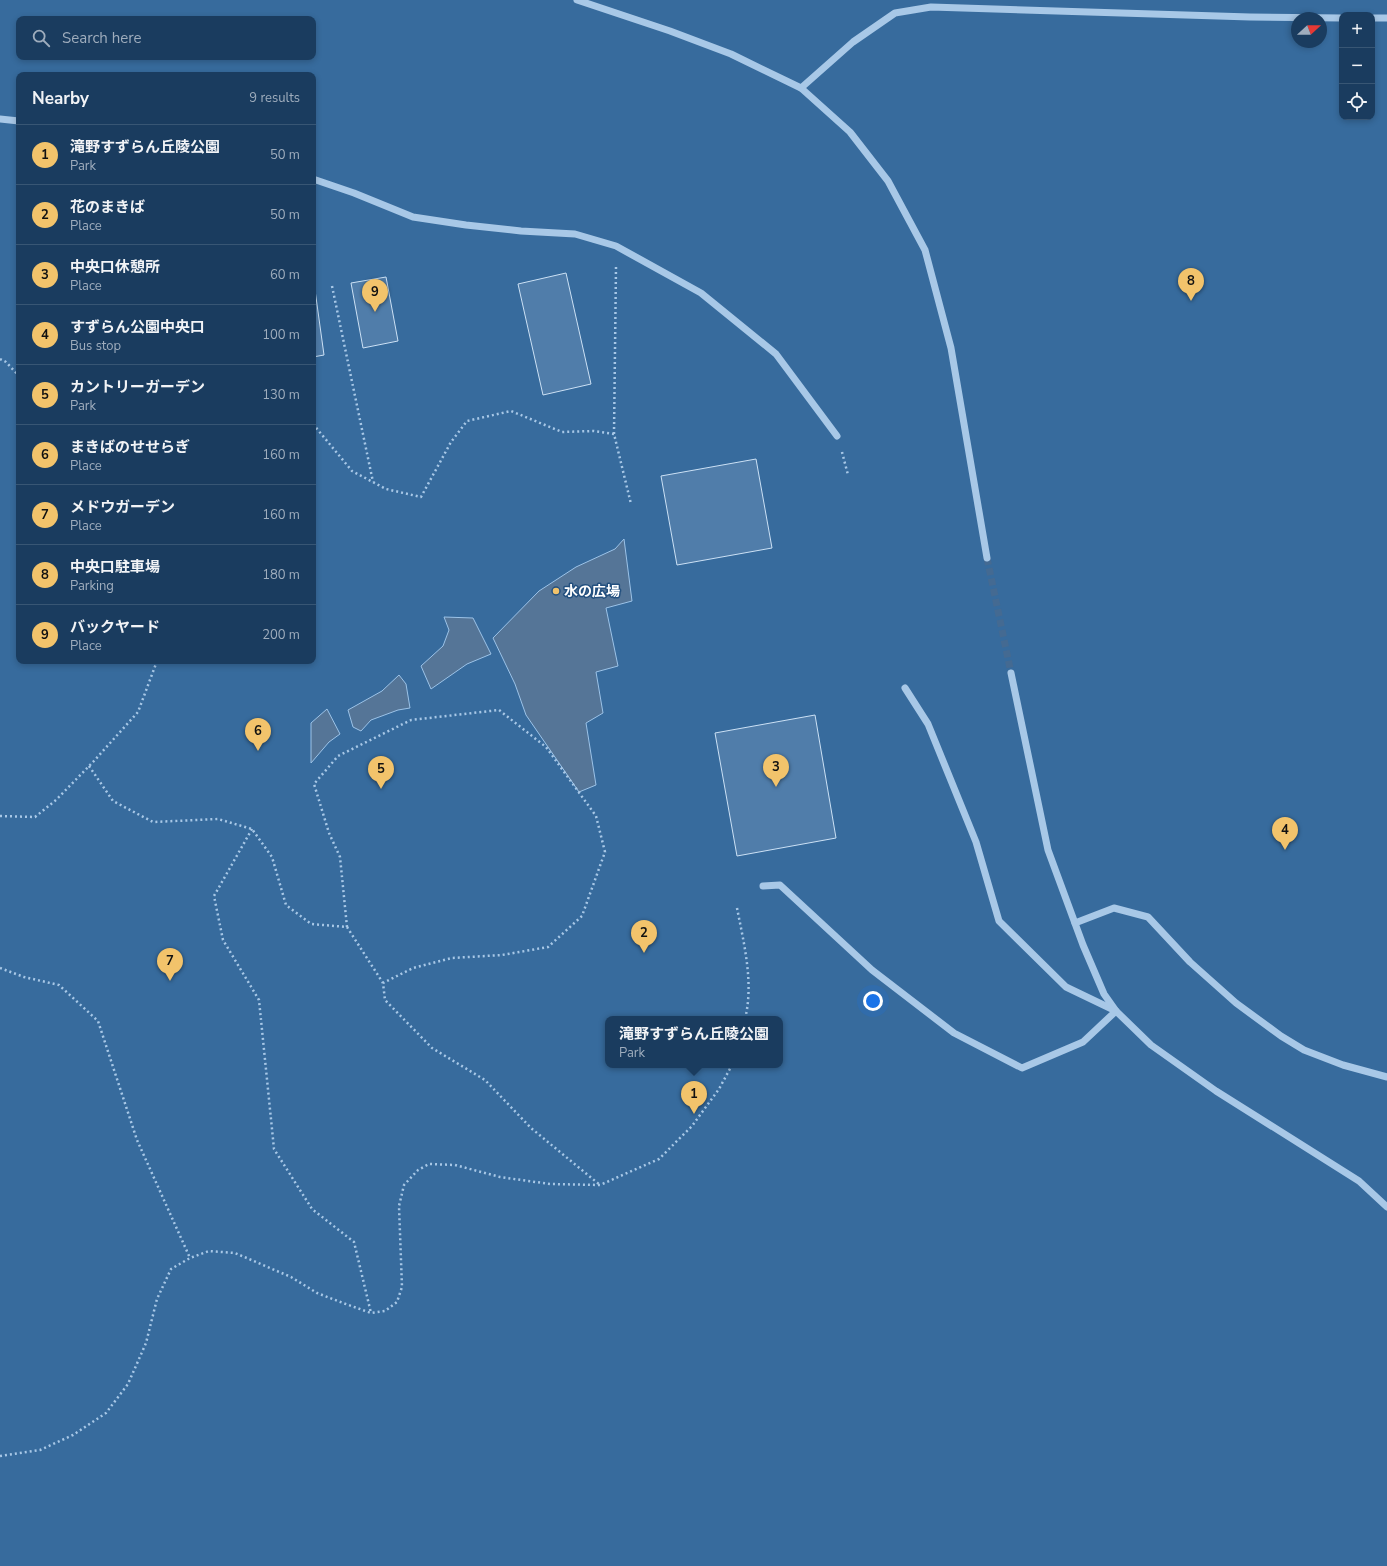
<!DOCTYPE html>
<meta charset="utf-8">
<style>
body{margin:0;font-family:"Nunito Sans","Noto Sans JP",sans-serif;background:#234365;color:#f1f3f6}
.controls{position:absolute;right:12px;top:12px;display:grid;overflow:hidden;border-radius:8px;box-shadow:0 2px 6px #0003}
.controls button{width:36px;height:36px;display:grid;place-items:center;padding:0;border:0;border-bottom:1px solid #385674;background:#1a3c5f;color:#f1f3f6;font:20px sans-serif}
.compass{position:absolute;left:1291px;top:12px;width:36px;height:36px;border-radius:50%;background:#1a3c5f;box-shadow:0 2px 6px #0003;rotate:69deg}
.you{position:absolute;left:873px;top:1001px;width:14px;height:14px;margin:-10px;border:3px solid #fff;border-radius:50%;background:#1a73e8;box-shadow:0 0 0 6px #1a73e833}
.badge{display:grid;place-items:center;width:26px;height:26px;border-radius:50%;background:#f2c36b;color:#111;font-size:13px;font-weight:700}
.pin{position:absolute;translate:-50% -33px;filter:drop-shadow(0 1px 2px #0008)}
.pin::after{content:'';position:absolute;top:21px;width:14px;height:12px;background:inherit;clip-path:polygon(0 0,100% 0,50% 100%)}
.popup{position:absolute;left:605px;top:1016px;width:178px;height:52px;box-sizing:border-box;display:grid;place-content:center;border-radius:8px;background:#1a3c5f;filter:drop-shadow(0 1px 3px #0005);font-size:13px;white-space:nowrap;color:#9fadbd}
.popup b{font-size:15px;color:#f1f3f6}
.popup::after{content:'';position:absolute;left:50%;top:100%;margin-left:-8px;border:8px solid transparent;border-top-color:#1a3c5f}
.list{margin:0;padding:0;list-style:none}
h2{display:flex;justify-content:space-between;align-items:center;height:52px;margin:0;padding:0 16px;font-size:17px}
h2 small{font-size:13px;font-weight:400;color:#9fadbd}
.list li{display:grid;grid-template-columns:26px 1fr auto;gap:12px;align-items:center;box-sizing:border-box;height:60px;padding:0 16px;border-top:1px solid #385674}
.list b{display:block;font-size:15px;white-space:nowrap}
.list p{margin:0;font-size:13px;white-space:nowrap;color:#9fadbd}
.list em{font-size:13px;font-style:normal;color:#9fadbd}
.icon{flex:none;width:22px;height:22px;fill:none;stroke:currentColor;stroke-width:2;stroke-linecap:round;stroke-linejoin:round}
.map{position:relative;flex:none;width:1387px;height:1566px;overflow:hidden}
.search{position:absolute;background:#1a3c5f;box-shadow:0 2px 6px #0003;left:16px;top:16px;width:300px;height:44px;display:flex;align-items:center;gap:10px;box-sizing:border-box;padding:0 14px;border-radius:8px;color:#9fadbd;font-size:15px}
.panel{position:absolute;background:#1a3c5f;box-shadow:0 2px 6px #0003;left:16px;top:72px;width:300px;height:592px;border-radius:8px}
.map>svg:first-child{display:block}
.green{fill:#376b9d;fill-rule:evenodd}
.water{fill:#557597;stroke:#9cc3e8}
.building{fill:#507daa;stroke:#cce1f5}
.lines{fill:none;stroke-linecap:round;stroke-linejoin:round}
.minor-tunnel{stroke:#446a92;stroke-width:7;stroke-dasharray:7 3.5;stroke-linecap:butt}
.path{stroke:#a8c8e7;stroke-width:2.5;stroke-dasharray:2 3;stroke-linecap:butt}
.minor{stroke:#a8c8e7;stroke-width:7}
.poi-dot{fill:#f2c36b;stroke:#23507f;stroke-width:1.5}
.labels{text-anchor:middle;stroke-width:3;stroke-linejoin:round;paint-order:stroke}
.poi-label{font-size:14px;font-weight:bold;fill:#fff;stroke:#23507f;text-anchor:start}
</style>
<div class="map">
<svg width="1387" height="1566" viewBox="0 0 1387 1566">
<rect width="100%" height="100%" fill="#23507f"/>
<path class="green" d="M 0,0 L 1387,0 L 1387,1566 L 0,1566 ZM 1342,15 L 1372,15 L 1372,117 L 1342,117 ZM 1297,18 L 1321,18 L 1321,42 L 1297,42 ZM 19,19 L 313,19 L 313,57 L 19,57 ZM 19,75 L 313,75 L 313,661 L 19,661 ZM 608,1019 L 780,1019 L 780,1065 L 608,1065 Z"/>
<g class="water">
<polygon points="624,539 632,601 606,608 618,666 596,672 603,713 586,723 596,785 579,792 526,715 515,684 493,638 539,591 576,567 615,549"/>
<polygon points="444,617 473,618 491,654 467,664 431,689 421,666 443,646 449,630"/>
<polygon points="399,675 406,684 410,708 398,710 371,720 361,731 353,727 348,710 382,691"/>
<polygon points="327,709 340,734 329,742 311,763 311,723"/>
</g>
<g class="building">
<polygon points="566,273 591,384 543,395 518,284"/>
<polygon points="386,277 398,341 363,348 351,283"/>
<polygon points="313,290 315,290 324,355 313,357"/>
<polygon points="756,459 772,548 677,565 661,476"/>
<polygon points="815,715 836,838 737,856 715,733"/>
</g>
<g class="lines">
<polyline class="minor-tunnel" points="987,558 1011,673"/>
<g class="path">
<polyline points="616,267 614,434 631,504"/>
<polyline points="332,286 373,482"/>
<polyline points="0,359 6,362 19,376"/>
<polyline points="313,424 352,471 386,489 421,497 451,442 467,421 511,411 562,432 594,431 614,434"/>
<polyline points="842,452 848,475"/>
<polyline points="89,766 113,801 153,822 218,819 252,829 272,857 286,905 311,924 347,927 383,983 385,1000 432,1048 485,1080 531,1128 600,1185"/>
<polyline points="0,816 35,817 56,800 93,762 138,712 157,661"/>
<polyline points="252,829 214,896 223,940 259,1000 274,1149 312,1209 354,1242 371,1313"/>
<path d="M 737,908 C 744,944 754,983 745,1019"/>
<polyline points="347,927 340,857 329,833 314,784 338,756 411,720 499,710 546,747 596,816 605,852 582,916 548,947 502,955 452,958 413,968 383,983"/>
<polyline points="0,968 24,977 59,985 98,1021 137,1140 190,1258"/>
<polyline points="0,1456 40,1450 73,1435 106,1413 128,1384 146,1343 157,1299 171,1269 190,1258 209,1251 235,1253 291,1277 317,1293 343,1303 371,1313 385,1311 397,1302 402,1287 399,1206 404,1185 418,1170 429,1164 455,1165 500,1177 550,1184 600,1185 659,1159 692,1126 719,1089 732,1065"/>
</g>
<g class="minor">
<polyline points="577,0 670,31 731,54 801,88 850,132 888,181 925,250 951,348 987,558"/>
<polyline points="1372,18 1387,18"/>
<polyline points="801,88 853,42 895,13 931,7 1250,17 1342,18"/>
<polyline points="0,119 19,121"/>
<polyline points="313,179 354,193 413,217 466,225 521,231 575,234 616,246 701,293 776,354 837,436"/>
<polyline points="1011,673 1048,850 1083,945 1104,994 1116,1011 1151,1045 1216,1091 1359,1181 1387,1207"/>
<polyline points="763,886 780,885 872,970 954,1033 1022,1068 1083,1042 1116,1011 1066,987 999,921 976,842 928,724 905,688"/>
<polyline points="1075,923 1114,908 1148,917 1190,962 1236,1003 1281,1036 1304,1050 1343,1065 1387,1077"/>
</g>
</g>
<circle class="poi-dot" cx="556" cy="591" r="4"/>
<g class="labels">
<g class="poi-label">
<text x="564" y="596">水の広場</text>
</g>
</g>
</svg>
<div class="controls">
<button>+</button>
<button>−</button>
<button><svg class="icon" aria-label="locate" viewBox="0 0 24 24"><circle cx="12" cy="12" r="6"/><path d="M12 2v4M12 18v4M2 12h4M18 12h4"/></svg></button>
</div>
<svg class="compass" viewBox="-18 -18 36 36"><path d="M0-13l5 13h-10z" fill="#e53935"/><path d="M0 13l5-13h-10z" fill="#9fadbd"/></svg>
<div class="you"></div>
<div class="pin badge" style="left:694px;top:1114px">1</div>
<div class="popup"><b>滝野すずらん丘陵公園</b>Park</div>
<div class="pin badge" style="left:644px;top:953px">2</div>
<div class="pin badge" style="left:776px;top:787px">3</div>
<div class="pin badge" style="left:1285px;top:850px">4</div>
<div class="pin badge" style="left:381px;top:789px">5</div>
<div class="pin badge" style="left:258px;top:751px">6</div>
<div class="pin badge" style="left:170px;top:981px">7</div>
<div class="pin badge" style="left:1191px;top:301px">8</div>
<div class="pin badge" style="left:375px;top:312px">9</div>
<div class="search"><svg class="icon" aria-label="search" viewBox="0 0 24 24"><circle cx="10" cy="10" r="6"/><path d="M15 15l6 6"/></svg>Search here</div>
<section class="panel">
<h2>Nearby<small>9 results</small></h2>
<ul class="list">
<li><span class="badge">1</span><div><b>滝野すずらん丘陵公園</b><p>Park</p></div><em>50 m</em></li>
<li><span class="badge">2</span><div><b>花のまきば</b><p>Place</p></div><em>50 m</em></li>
<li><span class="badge">3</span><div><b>中央口休憩所</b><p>Place</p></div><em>60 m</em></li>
<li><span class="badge">4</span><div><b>すずらん公園中央口</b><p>Bus stop</p></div><em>100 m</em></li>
<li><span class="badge">5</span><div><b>カントリーガーデン</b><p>Park</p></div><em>130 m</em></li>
<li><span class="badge">6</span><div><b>まきばのせせらぎ</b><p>Place</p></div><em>160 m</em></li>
<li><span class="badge">7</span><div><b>メドウガーデン</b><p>Place</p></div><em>160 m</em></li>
<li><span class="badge">8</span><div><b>中央口駐車場</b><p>Parking</p></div><em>180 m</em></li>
<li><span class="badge">9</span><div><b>バックヤード</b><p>Place</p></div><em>200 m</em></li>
</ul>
</section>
</div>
